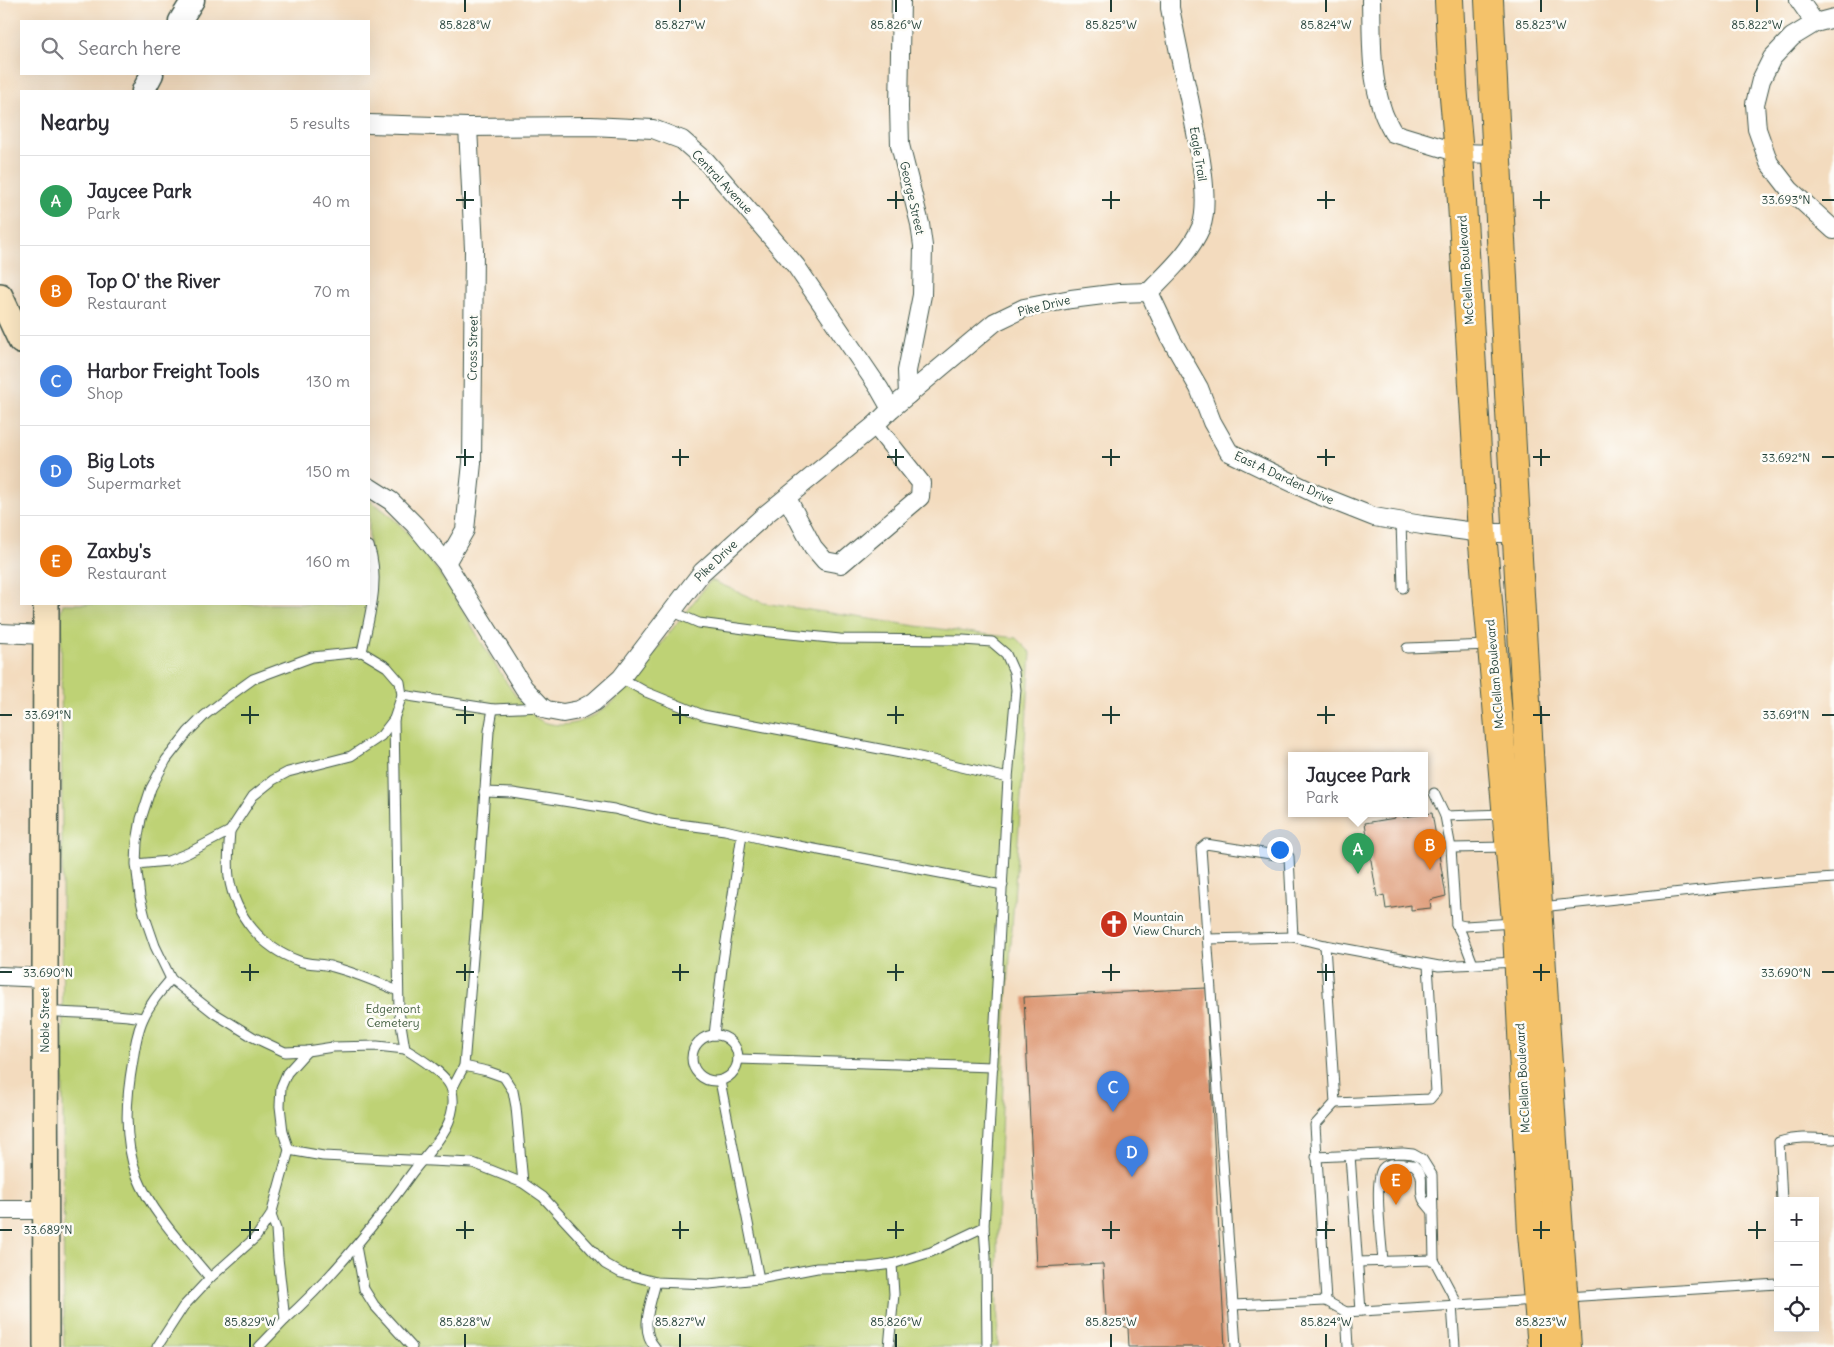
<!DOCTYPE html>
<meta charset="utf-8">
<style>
body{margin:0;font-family:Delius,sans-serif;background:#f7f7f7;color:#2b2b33}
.controls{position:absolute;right:15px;bottom:15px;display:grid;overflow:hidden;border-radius:0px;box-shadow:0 5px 20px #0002}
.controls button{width:45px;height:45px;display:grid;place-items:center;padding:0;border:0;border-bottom:1px solid #e1e1e2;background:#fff;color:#2b2b33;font:25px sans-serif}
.you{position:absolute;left:1279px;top:849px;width:18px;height:18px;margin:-12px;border:4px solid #fff;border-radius:50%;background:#1a73e8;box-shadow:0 0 0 8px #1a73e833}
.badge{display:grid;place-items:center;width:32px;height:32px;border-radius:50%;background:#c8321e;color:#fff;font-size:16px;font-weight:700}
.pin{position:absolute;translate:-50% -41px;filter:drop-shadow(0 1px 2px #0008)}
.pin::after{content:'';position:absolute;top:26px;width:18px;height:15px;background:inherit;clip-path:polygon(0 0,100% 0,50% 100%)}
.popup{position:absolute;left:1288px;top:752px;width:140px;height:65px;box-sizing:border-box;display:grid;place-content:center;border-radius:0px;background:#fff;filter:drop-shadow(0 1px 4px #0005);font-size:16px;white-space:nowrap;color:#7c7c81}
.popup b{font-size:19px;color:#2b2b33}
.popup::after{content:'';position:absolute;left:50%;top:100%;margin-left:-10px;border:10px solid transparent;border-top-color:#fff}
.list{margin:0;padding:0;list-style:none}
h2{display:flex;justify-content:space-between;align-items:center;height:65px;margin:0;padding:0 20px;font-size:21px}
h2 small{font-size:16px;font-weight:400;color:#7c7c81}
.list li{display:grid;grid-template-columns:32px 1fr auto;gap:15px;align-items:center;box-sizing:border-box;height:90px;padding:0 20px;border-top:1px solid #e1e1e2}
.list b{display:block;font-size:19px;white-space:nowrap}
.list p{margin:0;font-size:16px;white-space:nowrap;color:#7c7c81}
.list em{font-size:16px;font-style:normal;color:#7c7c81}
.icon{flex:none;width:28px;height:28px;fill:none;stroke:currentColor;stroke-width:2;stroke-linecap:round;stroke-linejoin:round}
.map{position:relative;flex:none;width:1834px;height:1347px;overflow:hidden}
.search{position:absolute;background:#fff;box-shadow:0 5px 20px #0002;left:20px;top:20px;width:350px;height:55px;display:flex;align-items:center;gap:12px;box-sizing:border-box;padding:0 18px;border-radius:0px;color:#7c7c81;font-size:19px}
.panel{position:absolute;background:#fff;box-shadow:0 5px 20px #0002;left:20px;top:90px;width:350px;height:515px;border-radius:0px}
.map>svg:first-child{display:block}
.green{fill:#bed275;stroke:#6e8854}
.building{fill:#db926c}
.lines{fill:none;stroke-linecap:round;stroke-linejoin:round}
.service-casing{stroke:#3f5549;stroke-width:11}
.minor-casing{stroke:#3f5549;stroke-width:20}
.tertiary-casing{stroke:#3f5549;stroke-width:25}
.secondary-casing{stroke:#3f5549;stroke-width:28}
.trunk-casing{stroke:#3f5549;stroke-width:30}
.service{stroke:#fff;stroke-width:9}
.minor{stroke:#fff;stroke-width:18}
.tertiary{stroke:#fff;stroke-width:22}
.secondary{stroke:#fbe7c3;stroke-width:25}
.trunk{stroke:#f4c26a;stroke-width:28}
.ticks{fill:none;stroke:#1f3d34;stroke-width:2}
.labels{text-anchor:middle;stroke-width:5;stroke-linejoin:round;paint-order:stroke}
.street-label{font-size:12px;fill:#1f3d34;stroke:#fdfcf7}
.poi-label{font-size:12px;fill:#1f3d34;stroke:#fdfcf7;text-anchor:start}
.park-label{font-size:12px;fill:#476244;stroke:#fdfcf7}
.ticks-label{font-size:12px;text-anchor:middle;fill:#1f3d34;stroke:#fdfcf7;stroke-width:5;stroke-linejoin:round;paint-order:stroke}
</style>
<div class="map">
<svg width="1834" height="1347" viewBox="0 0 1834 1347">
<rect width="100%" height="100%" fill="#fdfcf7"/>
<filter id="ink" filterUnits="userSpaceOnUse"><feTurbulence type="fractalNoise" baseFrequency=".02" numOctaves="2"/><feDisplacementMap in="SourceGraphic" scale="10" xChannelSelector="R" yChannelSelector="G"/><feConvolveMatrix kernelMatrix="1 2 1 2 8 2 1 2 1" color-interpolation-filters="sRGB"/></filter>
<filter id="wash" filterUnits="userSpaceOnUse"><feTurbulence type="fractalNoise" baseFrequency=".0096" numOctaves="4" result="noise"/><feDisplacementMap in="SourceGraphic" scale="20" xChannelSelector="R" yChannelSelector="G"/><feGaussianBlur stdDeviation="1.12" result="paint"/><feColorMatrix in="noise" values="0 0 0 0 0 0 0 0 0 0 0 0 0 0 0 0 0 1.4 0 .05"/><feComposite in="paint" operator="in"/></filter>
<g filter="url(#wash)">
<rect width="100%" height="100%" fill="#f3dbbe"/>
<path class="green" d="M 369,500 C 424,535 458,604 491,658 C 504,678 516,700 534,716 C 553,732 583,724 601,711 C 627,692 645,666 664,640 C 679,620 695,600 711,580 L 763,603 L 916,626 L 1016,638 L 1031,653 L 1006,1015 L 997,1225 L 998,1347 L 64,1347 L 61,611 L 63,604 L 369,604 Z"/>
<g id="blocks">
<g class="building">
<polygon points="1394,813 1402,813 1403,817 1432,813 1446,896 1430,900 1431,908 1411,910 1411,905 1386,909 1384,895 1377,897 1365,823 1395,818"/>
<polygon points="1206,988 1225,1347 1129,1347 1128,1328 1106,1318 1103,1264 1037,1267 1024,997"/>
</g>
</g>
</g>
<g filter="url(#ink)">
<use href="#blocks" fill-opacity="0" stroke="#3f5549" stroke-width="1"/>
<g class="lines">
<g class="service-casing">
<g id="service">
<polyline points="1401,521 1403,588"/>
<polyline points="671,611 699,623 760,631 840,639 963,640 992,642 1006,654 1014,672 1016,690 1008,778 984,1227 986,1257 987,1347"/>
<polyline points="1407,648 1490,645"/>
<path d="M 362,652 C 369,617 381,580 369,546"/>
<polyline points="621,678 646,692 703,715 911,755 1008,778"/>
<polyline points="402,695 493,709 542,707"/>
<polyline points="484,792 513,793 614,809 670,823 725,830 767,840 1003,885"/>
<polyline points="1434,793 1445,816 1451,848 1456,924"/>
<polyline points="1445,816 1504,814"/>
<path d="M 230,831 C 229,846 227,862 229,877 C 235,916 262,948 299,961 C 310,965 323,963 333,967 C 356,973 377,982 398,991"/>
<polyline points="1451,848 1508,847"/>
<polyline points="136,864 168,861 188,853 230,831 253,796 273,780 288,772 351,756 381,736 394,719 402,695 400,682 387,667 362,652 312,657 253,679 228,697 205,715 188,732 166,760 151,788 141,819 137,842 136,864 140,897 145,917 155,946 171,979 214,1013 253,1037 285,1052 307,1051 333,1047 377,1046 405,1049"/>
<polyline points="1541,907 1766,883 1834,878"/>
<polyline points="1208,939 1293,937"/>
<polyline points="1325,945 1335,1103 1315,1125 1326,1301 1346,1312 1536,1300"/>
<polyline points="1473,964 1462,935 1456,924 1465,926 1514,923"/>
<path d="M 171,979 C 160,992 150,1003 143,1019 C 137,1032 135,1046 133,1060 C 126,1099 123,1138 137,1176 C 151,1212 186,1249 210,1278"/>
<path d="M 46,1011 C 78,1014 111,1013 143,1018"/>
<polyline points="714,1035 722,968 742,834"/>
<circle cx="715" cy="1058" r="23"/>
<polyline points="738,1059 993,1067"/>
<polyline points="464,1066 487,1071 504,1077 513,1091 516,1107 523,1183"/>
<polyline points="720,1081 759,1279"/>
<polyline points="452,1089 464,1066 476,921 489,731 493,709"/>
<polyline points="1335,1103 1430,1099 1436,1092 1428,965"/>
<polyline points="289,1150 323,1156 473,1163 523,1183 543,1197 605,1264 621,1273 656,1282 709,1284 759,1279 817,1268 869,1267 892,1264 931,1252 984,1227"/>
<polyline points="1350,1155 1361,1311"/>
<polyline points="1316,1157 1403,1153 1413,1154 1422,1159 1432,1175 1434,1260 1458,1305"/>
<path d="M 1782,1201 L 1779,1142 C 1797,1136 1816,1138 1834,1139"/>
<polyline points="356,1246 364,1289 374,1305 412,1347"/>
<polyline points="1357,1262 1434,1260"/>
<path d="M 1383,1262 C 1382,1244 1373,1178 1383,1168 C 1389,1161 1405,1164 1414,1165 C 1427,1177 1418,1185 1423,1199 C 1425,1203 1430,1208 1433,1212"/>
<polyline points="1566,1297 1778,1284"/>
<polyline points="1233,1305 1326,1301"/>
<polyline points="1452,1305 1455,1347"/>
<polyline points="1346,1312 1348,1347"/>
<path d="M 285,1320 C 334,1276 374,1226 412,1173 C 423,1158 437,1145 446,1128 C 452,1116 455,1104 452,1091 C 449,1075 418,1057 405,1049 L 399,1012 L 394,719"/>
<polyline points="157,1347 183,1307 210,1278 256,1237 271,1215 289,1150 283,1132 280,1106 281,1087 287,1073 307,1051"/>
<polyline points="259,1347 285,1320 278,1258 276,1229 271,1215"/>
<path d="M 655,1347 C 639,1330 651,1303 656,1282"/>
<polyline points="889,1347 894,1294 892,1264"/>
<polyline points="1236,1347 1201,848 1206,844 1289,857 1293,937 1325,945 1439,966 1516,962"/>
</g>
</g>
<g class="minor-casing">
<g id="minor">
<polyline points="901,0 899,107 900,145 920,224 923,246 922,295 907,371 908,395"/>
<path d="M 1371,0 C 1372,36 1370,75 1382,109 C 1384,117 1389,125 1393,133 L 1459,153 L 1496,154"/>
<polyline points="1799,0 1815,23"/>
<polyline points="1834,18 1815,23 1792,37 1772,58 1761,80 1755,104 1757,129 1769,163 1790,190 1834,230"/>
<polyline points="369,124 468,127 591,126 653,129 682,140 706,161 796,266 879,388 891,409"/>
<polyline points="1149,292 1172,341 1199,388 1212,422 1229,452 1316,494 1374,517 1422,525 1482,533 1515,533"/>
<path d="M 1149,292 C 1168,272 1190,253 1201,227 C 1212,198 1195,129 1189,98 C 1182,68 1176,38 1170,8 L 1170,0"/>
<polyline points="369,487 391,501 415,525 446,563 524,688 542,707 547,710 563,713 579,710 594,702 621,678 702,572 765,515 875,425 891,409 995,322 1024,308 1071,299 1119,293 1149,292"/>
<polyline points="787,498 813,547 825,561 841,564 920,497 921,483 875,425"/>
<polyline points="446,563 465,530 472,463 474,249 468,127"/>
<polyline points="0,633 45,635"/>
<polyline points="0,976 45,978"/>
<polyline points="0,1210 45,1210"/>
</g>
</g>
<g class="tertiary-casing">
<g id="tertiary">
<polyline points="180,21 193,0"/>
<polyline points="143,91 152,74"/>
</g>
</g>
<g class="secondary-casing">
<g id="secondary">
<polyline points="0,296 21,341"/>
<polyline points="46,604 45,978 46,1347"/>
</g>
</g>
<g class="trunk-casing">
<g id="trunk">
<polyline points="1449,0 1453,86 1459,153 1482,533 1517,932 1532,1233 1542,1347"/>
<path d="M 1489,0 C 1511,449 1535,898 1567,1347"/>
</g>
</g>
<use href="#service" class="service"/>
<use href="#minor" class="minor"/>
<use href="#tertiary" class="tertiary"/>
<use href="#secondary" class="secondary"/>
<use href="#trunk" class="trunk"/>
</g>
</g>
<path class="ticks" d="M 465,0 L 465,12M 680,0 L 680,12M 896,0 L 896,12M 1111,0 L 1111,12M 1326,0 L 1326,12M 1541,0 L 1541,12M 1757,0 L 1757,12M 465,191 L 465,209M 680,191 L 680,209M 896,191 L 896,209M 1111,191 L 1111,209M 1326,191 L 1326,209M 1541,191 L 1541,209M 456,200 L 474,200M 672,200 L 689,200M 887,200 L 904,200M 1102,200 L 1120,200M 1317,200 L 1335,200M 1533,200 L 1550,200M 1822,200 L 1834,200M 465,449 L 465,466M 680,449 L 680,466M 896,449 L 896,466M 1111,449 L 1111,466M 1326,449 L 1326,466M 1541,449 L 1541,466M 456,457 L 474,457M 672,457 L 689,457M 887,457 L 904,457M 1102,457 L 1120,457M 1317,457 L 1335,457M 1533,457 L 1550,457M 1822,457 L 1834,457M 250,706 L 250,724M 465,706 L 465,724M 680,706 L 680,724M 896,706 L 896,724M 1111,706 L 1111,724M 1326,706 L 1326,724M 1541,706 L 1541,724M 0,715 L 12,715M 241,715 L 259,715M 456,715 L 474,715M 672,715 L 689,715M 887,715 L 904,715M 1102,715 L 1120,715M 1317,715 L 1335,715M 1533,715 L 1550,715M 1822,715 L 1834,715M 250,964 L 250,981M 465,964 L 465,981M 680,964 L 680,981M 896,964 L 896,981M 1111,964 L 1111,981M 1326,964 L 1326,981M 1541,964 L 1541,981M 0,972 L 12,972M 241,972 L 259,972M 456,972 L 474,972M 672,972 L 689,972M 887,972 L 904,972M 1102,972 L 1120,972M 1317,972 L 1335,972M 1533,972 L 1550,972M 1822,972 L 1834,972M 250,1221 L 250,1239M 465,1221 L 465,1239M 680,1221 L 680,1239M 896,1221 L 896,1239M 1111,1221 L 1111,1239M 1326,1221 L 1326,1239M 1541,1221 L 1541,1239M 1757,1221 L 1757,1239M 0,1230 L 12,1230M 241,1230 L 259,1230M 456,1230 L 474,1230M 672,1230 L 689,1230M 887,1230 L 904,1230M 1102,1230 L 1120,1230M 1317,1230 L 1335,1230M 1533,1230 L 1550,1230M 1748,1230 L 1766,1230M 250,1334 L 250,1347M 465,1334 L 465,1347M 680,1334 L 680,1347M 896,1334 L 896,1347M 1111,1334 L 1111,1347M 1326,1334 L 1326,1347M 1541,1334 L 1541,1347"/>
<defs>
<g id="church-disc" transform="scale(1.4375)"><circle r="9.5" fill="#c8321e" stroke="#fdfcf7"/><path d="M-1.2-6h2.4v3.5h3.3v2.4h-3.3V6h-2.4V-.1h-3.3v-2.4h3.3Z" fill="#fff"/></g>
</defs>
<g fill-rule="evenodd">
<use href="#church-disc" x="1114" y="924"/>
</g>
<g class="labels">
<g class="street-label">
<text transform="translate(1198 154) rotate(81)" y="4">Eagle Trail</text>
<text transform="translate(722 182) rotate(47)" y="4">Central Avenue</text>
<text transform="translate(912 198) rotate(77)" y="4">George Street</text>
<text transform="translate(1466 270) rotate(-94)" y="4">McClellan Boulevard</text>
<text transform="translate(1044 306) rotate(-14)" y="4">Pike Drive</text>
<text transform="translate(473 348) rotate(-89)" y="4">Cross Street</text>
<text transform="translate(1284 478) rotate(25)" y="4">East A Darden Drive</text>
<text transform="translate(716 561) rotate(-44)" y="4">Pike Drive</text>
<text transform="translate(1495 674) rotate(-95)" y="4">McClellan Boulevard</text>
<text transform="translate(45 1020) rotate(-90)" y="4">Noble Street</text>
<text transform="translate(1523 1078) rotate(-93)" y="4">McClellan Boulevard</text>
</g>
<g class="poi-label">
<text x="1133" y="921">Mountain<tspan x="1133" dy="14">View Church</tspan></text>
</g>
<g class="park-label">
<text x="393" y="1013">Edgemont<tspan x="393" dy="14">Cemetery</tspan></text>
</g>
</g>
<g class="ticks-label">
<text x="465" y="29">85.828°W</text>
<text x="680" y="29">85.827°W</text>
<text x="896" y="29">85.826°W</text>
<text x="1111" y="29">85.825°W</text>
<text x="1326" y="29">85.824°W</text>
<text x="1541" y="29">85.823°W</text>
<text x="1757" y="29">85.822°W</text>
<text x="1786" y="204">33.693°N</text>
<text x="1786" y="462">33.692°N</text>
<text x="48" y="719">33.691°N</text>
<text x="1786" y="719">33.691°N</text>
<text x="48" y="977">33.690°N</text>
<text x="1786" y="977">33.690°N</text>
<text x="48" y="1234">33.689°N</text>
<text x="250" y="1326">85.829°W</text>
<text x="465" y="1326">85.828°W</text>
<text x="680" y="1326">85.827°W</text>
<text x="896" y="1326">85.826°W</text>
<text x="1111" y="1326">85.825°W</text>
<text x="1326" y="1326">85.824°W</text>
<text x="1541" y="1326">85.823°W</text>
</g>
</svg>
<div class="controls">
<button>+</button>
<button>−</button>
<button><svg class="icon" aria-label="locate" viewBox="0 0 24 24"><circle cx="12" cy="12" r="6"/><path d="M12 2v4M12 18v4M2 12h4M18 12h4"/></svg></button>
</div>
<div class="you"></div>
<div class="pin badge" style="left:1358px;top:874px;background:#2e9e5b">A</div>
<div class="popup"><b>Jaycee Park</b>Park</div>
<div class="pin badge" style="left:1430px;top:870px;background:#e8710a">B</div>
<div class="pin badge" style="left:1113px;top:1112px;background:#3f7fe0">C</div>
<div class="pin badge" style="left:1132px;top:1177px;background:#3f7fe0">D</div>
<div class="pin badge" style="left:1396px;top:1205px;background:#e8710a">E</div>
<div class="search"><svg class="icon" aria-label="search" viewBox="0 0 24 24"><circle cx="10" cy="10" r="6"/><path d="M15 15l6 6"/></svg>Search here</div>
<section class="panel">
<h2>Nearby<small>5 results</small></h2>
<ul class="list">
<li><span class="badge" style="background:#2e9e5b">A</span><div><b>Jaycee Park</b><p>Park</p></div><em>40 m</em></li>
<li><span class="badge" style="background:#e8710a">B</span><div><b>Top O' the River</b><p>Restaurant</p></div><em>70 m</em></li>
<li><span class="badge" style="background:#3f7fe0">C</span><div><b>Harbor Freight Tools</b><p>Shop</p></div><em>130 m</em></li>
<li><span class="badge" style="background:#3f7fe0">D</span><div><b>Big Lots</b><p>Supermarket</p></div><em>150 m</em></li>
<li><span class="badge" style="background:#e8710a">E</span><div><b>Zaxby's</b><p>Restaurant</p></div><em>160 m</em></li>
</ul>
</section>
</div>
